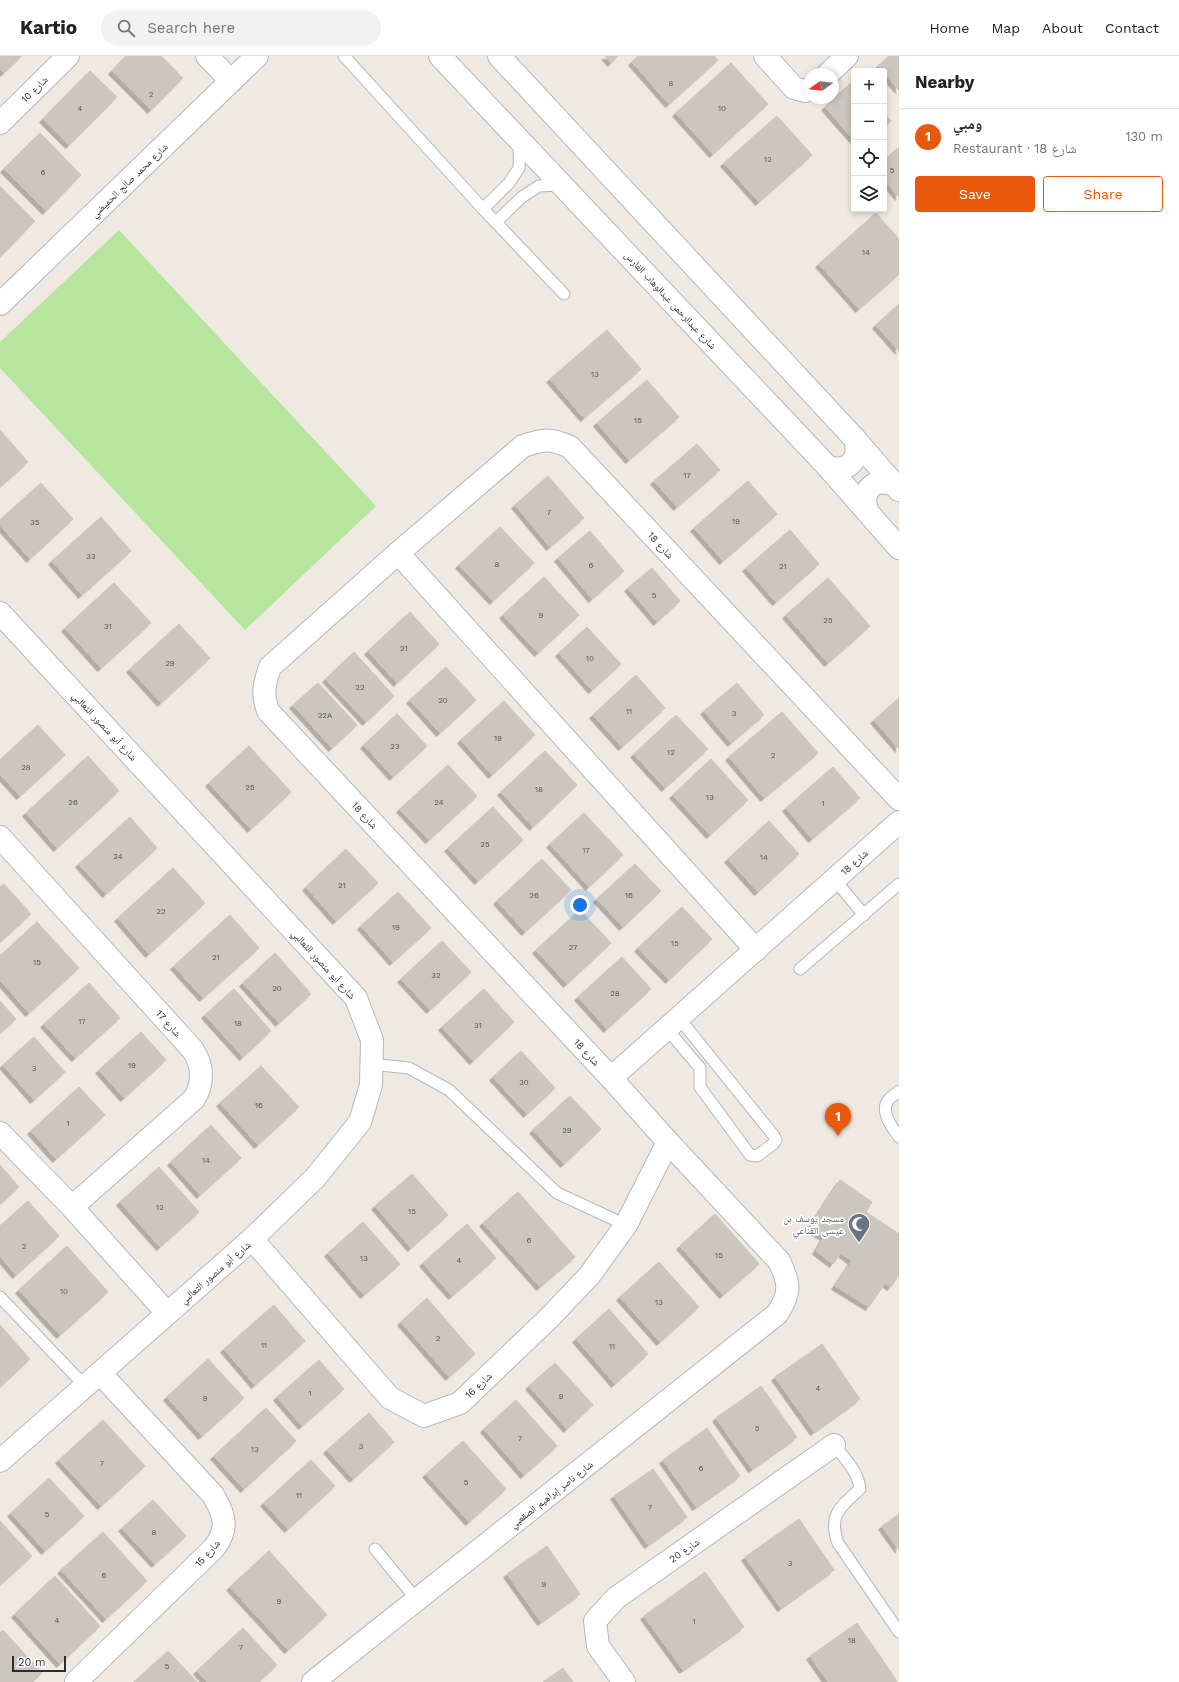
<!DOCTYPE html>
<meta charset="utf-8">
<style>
body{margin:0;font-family:"Work Sans","Noto Naskh Arabic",sans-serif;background:#f2f2f2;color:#222}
.controls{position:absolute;right:12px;top:12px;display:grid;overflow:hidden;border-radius:4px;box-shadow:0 2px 6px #0003}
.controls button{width:36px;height:36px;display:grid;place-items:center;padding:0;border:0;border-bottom:1px solid #e0e0e0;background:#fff;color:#222;font:20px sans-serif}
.compass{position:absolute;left:803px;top:12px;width:36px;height:36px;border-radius:50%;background:#fff;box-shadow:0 2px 6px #0003;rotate:256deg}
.scale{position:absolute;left:12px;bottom:10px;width:54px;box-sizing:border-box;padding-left:4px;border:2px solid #2e2e2e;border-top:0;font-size:11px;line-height:14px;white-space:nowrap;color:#2e2e2e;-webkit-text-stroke:3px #fff;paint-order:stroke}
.you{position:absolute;left:580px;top:849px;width:14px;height:14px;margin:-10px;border:3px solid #fff;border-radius:50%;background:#1a73e8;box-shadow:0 0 0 6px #1a73e833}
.badge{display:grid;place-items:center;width:26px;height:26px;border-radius:50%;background:#ea580c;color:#fff;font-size:13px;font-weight:700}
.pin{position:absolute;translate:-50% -33px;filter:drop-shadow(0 1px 2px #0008)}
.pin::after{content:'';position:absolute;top:21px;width:14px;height:12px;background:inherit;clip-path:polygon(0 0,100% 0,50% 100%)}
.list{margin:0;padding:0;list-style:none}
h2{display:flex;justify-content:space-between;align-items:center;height:52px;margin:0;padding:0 16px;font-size:17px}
h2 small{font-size:13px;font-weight:400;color:#767676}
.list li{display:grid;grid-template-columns:26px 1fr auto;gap:12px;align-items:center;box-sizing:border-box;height:56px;padding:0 16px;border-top:1px solid #e0e0e0}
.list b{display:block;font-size:15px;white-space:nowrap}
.list p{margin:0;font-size:13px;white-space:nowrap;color:#767676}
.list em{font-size:13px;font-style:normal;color:#767676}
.actions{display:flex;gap:8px;padding:12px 16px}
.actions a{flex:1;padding:9px 0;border:1px solid #ea580c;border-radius:4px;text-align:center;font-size:14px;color:#ea580c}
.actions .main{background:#ea580c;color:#fff}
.icon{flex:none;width:22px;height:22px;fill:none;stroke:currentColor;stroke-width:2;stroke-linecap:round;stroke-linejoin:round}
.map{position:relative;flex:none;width:899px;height:1626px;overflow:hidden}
header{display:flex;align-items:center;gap:24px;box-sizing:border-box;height:56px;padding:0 20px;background:#fff;border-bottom:1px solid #e0e0e0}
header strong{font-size:19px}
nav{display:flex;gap:22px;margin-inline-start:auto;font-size:14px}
.search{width:280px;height:36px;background:#f2f2f2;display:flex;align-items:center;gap:10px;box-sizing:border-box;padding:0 14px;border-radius:22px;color:#767676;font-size:15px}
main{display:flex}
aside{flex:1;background:#fff}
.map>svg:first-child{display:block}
.green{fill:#b6e59e}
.building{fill:#cbc7bf;stroke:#cbc5ba;filter:url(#shadow)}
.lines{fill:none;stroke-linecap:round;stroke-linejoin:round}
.service-casing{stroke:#b4b7c1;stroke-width:13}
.minor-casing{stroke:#b4b7c1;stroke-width:24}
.tertiary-casing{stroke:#b4b7c1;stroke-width:24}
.service{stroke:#fff;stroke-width:11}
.minor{stroke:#fff;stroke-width:22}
.tertiary{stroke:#fff;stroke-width:22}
.labels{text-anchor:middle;stroke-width:3.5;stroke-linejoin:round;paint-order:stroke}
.number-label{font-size:8px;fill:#555452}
.street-label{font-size:10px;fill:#2e2e2e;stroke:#fff}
.worship-label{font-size:10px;fill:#5b616d;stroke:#fff;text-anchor:end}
</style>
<header>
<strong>Kartio</strong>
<div class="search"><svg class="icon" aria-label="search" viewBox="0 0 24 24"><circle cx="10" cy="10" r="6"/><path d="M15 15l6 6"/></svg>Search here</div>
<nav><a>Home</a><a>Map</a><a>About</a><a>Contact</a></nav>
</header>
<main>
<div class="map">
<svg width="899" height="1626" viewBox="0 0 899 1626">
<defs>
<filter id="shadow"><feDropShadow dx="-3.5" dy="3.5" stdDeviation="0" flood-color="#0004"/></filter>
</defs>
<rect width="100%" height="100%" fill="#efe9e1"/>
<polygon class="green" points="119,174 376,450 245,574 0,312 0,286"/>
<g class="building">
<polygon points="0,0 22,0 4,17 0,13"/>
<polygon points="126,0 161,0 183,22 151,54 112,15"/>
<polygon points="605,0 618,0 611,7"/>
<polygon points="638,0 714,0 718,4 669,48 632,6"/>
<polygon points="889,0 899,0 899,34 884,17 884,15 878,10"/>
<polygon points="731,7 768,48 713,98 676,57"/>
<polygon points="90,15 117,41 69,89 43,63"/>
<polygon points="854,24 854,84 825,51"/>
<polygon points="884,57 891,65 884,72"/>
<polygon points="777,60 812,99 759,146 724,107"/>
<polygon points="40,77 81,119 46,155 4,113"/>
<polygon points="899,91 899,141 884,124 884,104"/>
<polygon points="0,130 35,165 0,201"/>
<polygon points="876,157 899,183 899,218 859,253 819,208"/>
<polygon points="899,248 899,295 876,269"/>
<polygon points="607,274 641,313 584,362 550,323"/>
<polygon points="647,324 679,361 629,404 597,367"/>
<polygon points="0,374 28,406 0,431"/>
<polygon points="697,388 720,414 677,451 654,425"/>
<polygon points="548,420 584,462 550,491 515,449"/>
<polygon points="748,425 777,458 723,505 694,472"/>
<polygon points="41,427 73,463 30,503 0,469 0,464"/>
<polygon points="101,461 131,495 82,539 52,505"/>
<polygon points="500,471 534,507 493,545 459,509"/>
<polygon points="790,474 819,508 776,546 746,512"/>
<polygon points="590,475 624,515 592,543 558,502"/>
<polygon points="652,512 680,545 657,566 628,532"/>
<polygon points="544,521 579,559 538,597 503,559"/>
<polygon points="828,522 870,570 828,607 786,559"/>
<polygon points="114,527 151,567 101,612 65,572"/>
<polygon points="410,556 439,588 397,627 368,595"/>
<polygon points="179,568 210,602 161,647 130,613"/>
<polygon points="587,571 621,608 592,634 559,597"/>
<polygon points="354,596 394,640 366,666 326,623"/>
<polygon points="446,611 476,644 440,677 410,644"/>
<polygon points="636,619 665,652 622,691 593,659"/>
<polygon points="318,627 357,669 332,692 293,649"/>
<polygon points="737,627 764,659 731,687 704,655"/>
<polygon points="899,642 899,693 874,664"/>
<polygon points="504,645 535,679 492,719 461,684"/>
<polygon points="782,656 818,697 764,742 729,701"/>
<polygon points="397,658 427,690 393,721 364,689"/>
<polygon points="676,659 708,693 665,732 634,698"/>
<polygon points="38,669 65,699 20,740 0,718 0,704"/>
<polygon points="249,690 291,736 251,773 209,727"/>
<polygon points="545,695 577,729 533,771 501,736"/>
<polygon points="88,700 119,735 57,792 26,757"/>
<polygon points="711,703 748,744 710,779 673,739"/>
<polygon points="448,709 477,740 429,784 400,753"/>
<polygon points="833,711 860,742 812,783 786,752"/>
<polygon points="493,751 523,784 478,825 448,792"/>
<polygon points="584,757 623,799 589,831 550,788"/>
<polygon points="130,761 157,792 106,838 79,808"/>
<polygon points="769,765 799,798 758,836 728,803"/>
<polygon points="346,793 378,827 336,865 306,831"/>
<polygon points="542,803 571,834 525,876 497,845"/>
<polygon points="635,808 661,835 623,871 597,843"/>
<polygon points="173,812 205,847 149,898 118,862"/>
<polygon points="4,828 31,858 0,886 0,831"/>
<polygon points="398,836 431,872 393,906 361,870"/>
<polygon points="682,851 712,883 669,924 638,892"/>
<polygon points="580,854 611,887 567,928 536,894"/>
<polygon points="230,859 259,892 203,942 174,910"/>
<polygon points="37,866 79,912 29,957 0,924 0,900"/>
<polygon points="442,885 471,916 430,954 401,923"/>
<polygon points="275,897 311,938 279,967 243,927"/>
<polygon points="622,901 651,933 607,973 578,941"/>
<polygon points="89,927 120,962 75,1002 44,968"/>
<polygon points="234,933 271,975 243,1001 205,959"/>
<polygon points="484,933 514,966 473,1005 442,971"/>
<polygon points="0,945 16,963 0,977"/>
<polygon points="141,976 166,1004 124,1042 99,1014"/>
<polygon points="34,981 65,1016 34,1044 3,1009"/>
<polygon points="521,995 555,1032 527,1058 493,1021"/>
<polygon points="261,1010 299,1051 258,1089 220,1047"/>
<polygon points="79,1031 105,1059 56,1103 31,1075"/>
<polygon points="570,1040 601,1073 564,1108 533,1074"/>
<polygon points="211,1069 241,1102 200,1139 171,1106"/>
<polygon points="0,1109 19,1131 0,1148"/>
<polygon points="159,1111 199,1156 160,1191 120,1146"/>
<polygon points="412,1118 448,1159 411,1192 375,1150"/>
<polygon points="840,1124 872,1146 866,1156 899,1178 899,1219 891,1231 885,1227 869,1251 835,1230 852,1205 841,1197 833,1208 816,1195 824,1181 809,1172"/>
<polygon points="518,1136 575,1201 540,1231 483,1167"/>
<polygon points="28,1145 59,1180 16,1219 0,1200 0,1170"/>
<polygon points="715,1158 759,1208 723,1239 680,1190"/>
<polygon points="363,1166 400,1208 364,1239 328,1197"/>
<polygon points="467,1168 496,1202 452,1240 423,1207"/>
<polygon points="67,1190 108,1236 60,1279 19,1234"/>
<polygon points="659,1206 699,1251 660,1286 620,1241"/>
<polygon points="427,1242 475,1298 449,1321 401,1266"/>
<polygon points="274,1249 305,1285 255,1329 224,1293"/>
<polygon points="609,1253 648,1298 615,1328 576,1283"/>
<polygon points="0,1269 30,1303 0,1331"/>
<polygon points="822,1288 860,1343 814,1376 775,1321"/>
<polygon points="208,1303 244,1342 202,1380 167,1341"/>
<polygon points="319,1304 344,1333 302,1370 277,1341"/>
<polygon points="555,1307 593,1349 567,1373 529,1330"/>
<polygon points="761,1330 797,1381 752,1413 716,1362"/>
<polygon points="516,1344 557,1390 524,1419 484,1373"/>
<polygon points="266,1352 296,1385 244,1433 214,1400"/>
<polygon points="369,1357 394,1386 353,1423 327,1394"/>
<polygon points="103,1364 145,1410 101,1450 59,1404"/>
<polygon points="707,1372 740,1420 696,1451 663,1404"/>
<polygon points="463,1385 506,1433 469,1466 426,1418"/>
<polygon points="311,1404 335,1430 288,1473 264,1447"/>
<polygon points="653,1413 687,1461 648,1489 614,1440"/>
<polygon points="49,1422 84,1460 45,1495 11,1457"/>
<polygon points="153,1444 186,1480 155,1508 122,1472"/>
<polygon points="899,1458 899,1494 882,1470"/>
<polygon points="799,1463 834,1514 781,1552 745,1501"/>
<polygon points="0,1465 32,1500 0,1529"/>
<polygon points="103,1476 147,1525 106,1563 61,1514"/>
<polygon points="547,1490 580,1538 541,1566 507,1518"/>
<polygon points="269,1495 327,1559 288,1594 230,1531"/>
<polygon points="705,1516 744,1571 683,1614 644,1560"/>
<polygon points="55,1520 100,1570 60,1608 15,1558"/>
<polygon points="857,1567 897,1625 895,1626 828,1626 810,1600"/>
<polygon points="243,1572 277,1609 259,1626 207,1626 197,1615"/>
<polygon points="3,1574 42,1617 32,1626 0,1625 0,1577"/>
<polygon points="168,1595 197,1626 136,1626 135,1625"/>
<polygon points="563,1612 573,1626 543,1626"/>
</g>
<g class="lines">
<g class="service-casing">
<g id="service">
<polyline points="344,0 483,153 564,238"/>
<polyline points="483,153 509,127 519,112 520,86"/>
<polyline points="496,166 522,141 539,130 562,129"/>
<polyline points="835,824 864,859"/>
<polyline points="800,913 899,828"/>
<polyline points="667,973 700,1012 700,1031 750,1099 757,1100 773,1088 776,1084 774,1080 679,962"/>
<polyline points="371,1008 409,1012 449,1034 557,1137 626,1169"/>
<path d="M 899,1035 C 896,1038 892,1040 889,1043 C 879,1055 892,1071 899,1081"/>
<polyline points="0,1241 85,1330"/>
<path d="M 834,1389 C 845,1403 858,1415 860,1433 C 840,1451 828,1459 838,1487 L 899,1576"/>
<polyline points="375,1493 417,1544"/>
</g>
</g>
<g class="minor-casing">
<g id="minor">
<polyline points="207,0 231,25"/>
<polyline points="765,0 794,32 805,35 809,33"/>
<polyline points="828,18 847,0"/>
<polyline points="0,67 68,0"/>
<polyline points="398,497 756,894"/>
<polyline points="0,557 356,942 372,984 371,1029 360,1066 315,1122 252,1183 0,1405"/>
<path d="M 0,781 L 193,994 C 203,1010 204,1027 194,1043 L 72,1151"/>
<polyline points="611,1022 899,766"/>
<polyline points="0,1077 72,1151 167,1257"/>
<polyline points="252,1183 390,1342 424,1360 460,1347 549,1262 589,1220 626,1169 668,1086"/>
<path d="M 76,1626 L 214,1492 C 229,1473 225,1459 213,1439 L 100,1317"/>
<path d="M 313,1626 L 777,1258 C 791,1237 790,1227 779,1205 L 668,1086 L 611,1022 L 268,655 C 262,638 264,628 270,611 L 398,497 L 523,390 C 544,383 550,382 570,391 L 899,743"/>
<polyline points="624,1626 598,1590 595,1565 616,1542 834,1389"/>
</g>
</g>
<g class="tertiary-casing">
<g id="tertiary">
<polyline points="440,0 828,411 899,492"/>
<polyline points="499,0 855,383 899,434"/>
<polyline points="0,248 257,0"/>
<path d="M 828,411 C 849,417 861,403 855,383"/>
<path d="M 867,454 C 860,433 876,420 896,430"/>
</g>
</g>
<use href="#service" class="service"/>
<use href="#minor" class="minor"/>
<use href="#tertiary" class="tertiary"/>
</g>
<defs>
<g id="mosque-pin" transform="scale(1.15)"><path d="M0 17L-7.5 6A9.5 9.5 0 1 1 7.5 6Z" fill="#6b7280" stroke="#fff"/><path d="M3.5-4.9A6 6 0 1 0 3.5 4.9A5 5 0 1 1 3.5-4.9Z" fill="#fff"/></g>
</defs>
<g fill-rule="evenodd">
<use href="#mosque-pin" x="859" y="1168"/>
</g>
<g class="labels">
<g class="number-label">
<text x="671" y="30">8</text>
<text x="151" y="41">2</text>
<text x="80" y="55">4</text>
<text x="722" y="55">10</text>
<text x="768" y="106">12</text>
<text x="892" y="117">5</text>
<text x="43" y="119">6</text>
<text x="866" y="199">14</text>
<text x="595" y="321">13</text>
<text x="638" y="367">15</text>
<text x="687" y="422">17</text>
<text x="549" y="459">7</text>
<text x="736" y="468">19</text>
<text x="35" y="469">35</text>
<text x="91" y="503">33</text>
<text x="497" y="511">8</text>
<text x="591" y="512">6</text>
<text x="783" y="513">21</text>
<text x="654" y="542">5</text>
<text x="541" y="562">9</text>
<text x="828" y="567">25</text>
<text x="108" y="573">31</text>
<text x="404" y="595">21</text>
<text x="590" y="605">10</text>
<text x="170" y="610">29</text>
<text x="360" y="634">22</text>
<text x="443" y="647">20</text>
<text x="629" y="658">11</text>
<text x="734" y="660">3</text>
<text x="325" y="662">22A</text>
<text x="498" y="685">19</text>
<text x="395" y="693">23</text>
<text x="671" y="699">12</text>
<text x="773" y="702">2</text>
<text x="26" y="714">28</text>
<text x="250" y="734">25</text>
<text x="539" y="736">18</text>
<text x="710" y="744">13</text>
<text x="73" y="749">26</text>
<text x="439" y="749">24</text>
<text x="823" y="750">1</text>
<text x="485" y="791">25</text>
<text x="586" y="797">17</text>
<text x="118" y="803">24</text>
<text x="764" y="804">14</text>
<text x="342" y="832">21</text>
<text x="534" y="842">26</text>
<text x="629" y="842">16</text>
<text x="161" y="858">22</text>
<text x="396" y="874">19</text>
<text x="675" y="890">15</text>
<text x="573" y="894">27</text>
<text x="216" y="904">21</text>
<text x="37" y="909">15</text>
<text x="436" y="922">32</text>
<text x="277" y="935">20</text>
<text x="615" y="940">28</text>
<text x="82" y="968">17</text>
<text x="238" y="970">18</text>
<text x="478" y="972">31</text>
<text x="132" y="1012">19</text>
<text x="34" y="1015">3</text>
<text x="524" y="1029">30</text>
<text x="259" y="1052">16</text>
<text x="68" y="1070">1</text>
<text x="567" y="1077">29</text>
<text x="206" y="1107">14</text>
<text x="160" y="1154">12</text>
<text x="412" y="1158">15</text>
<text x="529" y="1187">6</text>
<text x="24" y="1193">2</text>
<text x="719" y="1202">15</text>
<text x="364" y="1205">13</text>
<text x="459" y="1207">4</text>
<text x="64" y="1238">10</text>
<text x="659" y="1249">13</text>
<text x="438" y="1285">2</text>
<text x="264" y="1292">11</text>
<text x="612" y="1293">11</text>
<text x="818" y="1335">4</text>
<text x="310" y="1340">1</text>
<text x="561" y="1343">9</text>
<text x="205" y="1345">9</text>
<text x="757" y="1375">5</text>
<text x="520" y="1385">7</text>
<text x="361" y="1393">3</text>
<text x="255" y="1396">13</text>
<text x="102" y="1410">7</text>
<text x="701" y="1415">6</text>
<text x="466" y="1429">5</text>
<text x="299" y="1442">11</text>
<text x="650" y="1454">7</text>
<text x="47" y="1461">5</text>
<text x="154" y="1479">8</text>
<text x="790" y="1510">3</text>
<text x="104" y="1522">6</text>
<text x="544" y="1531">9</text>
<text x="279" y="1548">9</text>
<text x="57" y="1567">4</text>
<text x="694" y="1568">1</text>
<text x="852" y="1587">18</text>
<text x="241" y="1594">7</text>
<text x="167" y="1613">5</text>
</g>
<g class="street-label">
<text transform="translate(34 33) rotate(-45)" y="4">شارع 10</text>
<text transform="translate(129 124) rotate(-44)" y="4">شارع محمد صالح الحميضي</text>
<text transform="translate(671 244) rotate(47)" y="4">شارع عبدالرحمن عبدالوهاب الفارس</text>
<text transform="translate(661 489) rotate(47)" y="4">شارع 18</text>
<text transform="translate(105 670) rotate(47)" y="4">شارع أبو منصور الثعالبي</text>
<text transform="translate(365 759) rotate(47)" y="4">شارع 18</text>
<text transform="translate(854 806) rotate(-42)" y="4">شارع 18</text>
<text transform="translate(324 908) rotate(48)" y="4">شارع أبو منصور الثعالبي</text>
<text transform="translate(169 967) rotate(48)" y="4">شارع 17</text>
<text transform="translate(587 996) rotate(47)" y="4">شارع 18</text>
<text transform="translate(215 1216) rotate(-41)" y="4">شارع أبو منصور الثعالبي</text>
<text transform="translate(478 1329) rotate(-43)" y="4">شارع 16</text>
<text transform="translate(551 1438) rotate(-38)" y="4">شارع ناصر إبراهيم الصقعبي</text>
<text transform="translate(684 1494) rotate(-35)" y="4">شارع 20</text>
<text transform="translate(207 1497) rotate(-48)" y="4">شارع 15</text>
</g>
<g class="worship-label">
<text x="844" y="1166">مسجد يوسف بن<tspan x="844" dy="12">عيسى القناعي</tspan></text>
</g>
</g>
</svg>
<div class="controls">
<button>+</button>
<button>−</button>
<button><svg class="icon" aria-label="locate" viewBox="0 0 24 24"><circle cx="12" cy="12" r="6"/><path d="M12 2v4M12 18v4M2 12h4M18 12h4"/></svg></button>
<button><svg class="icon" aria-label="layers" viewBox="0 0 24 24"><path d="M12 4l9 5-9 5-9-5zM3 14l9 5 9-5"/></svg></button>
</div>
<svg class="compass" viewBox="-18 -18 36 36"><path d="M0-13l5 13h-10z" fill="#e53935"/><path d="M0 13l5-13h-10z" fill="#767676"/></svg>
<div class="scale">20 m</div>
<div class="you"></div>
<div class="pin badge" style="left:838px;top:1080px">1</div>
</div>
<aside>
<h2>Nearby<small></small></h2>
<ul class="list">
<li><span class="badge">1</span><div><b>ومبي</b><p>Restaurant · شارع 18</p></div><em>130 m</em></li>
</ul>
<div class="actions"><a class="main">Save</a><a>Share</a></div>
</aside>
</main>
